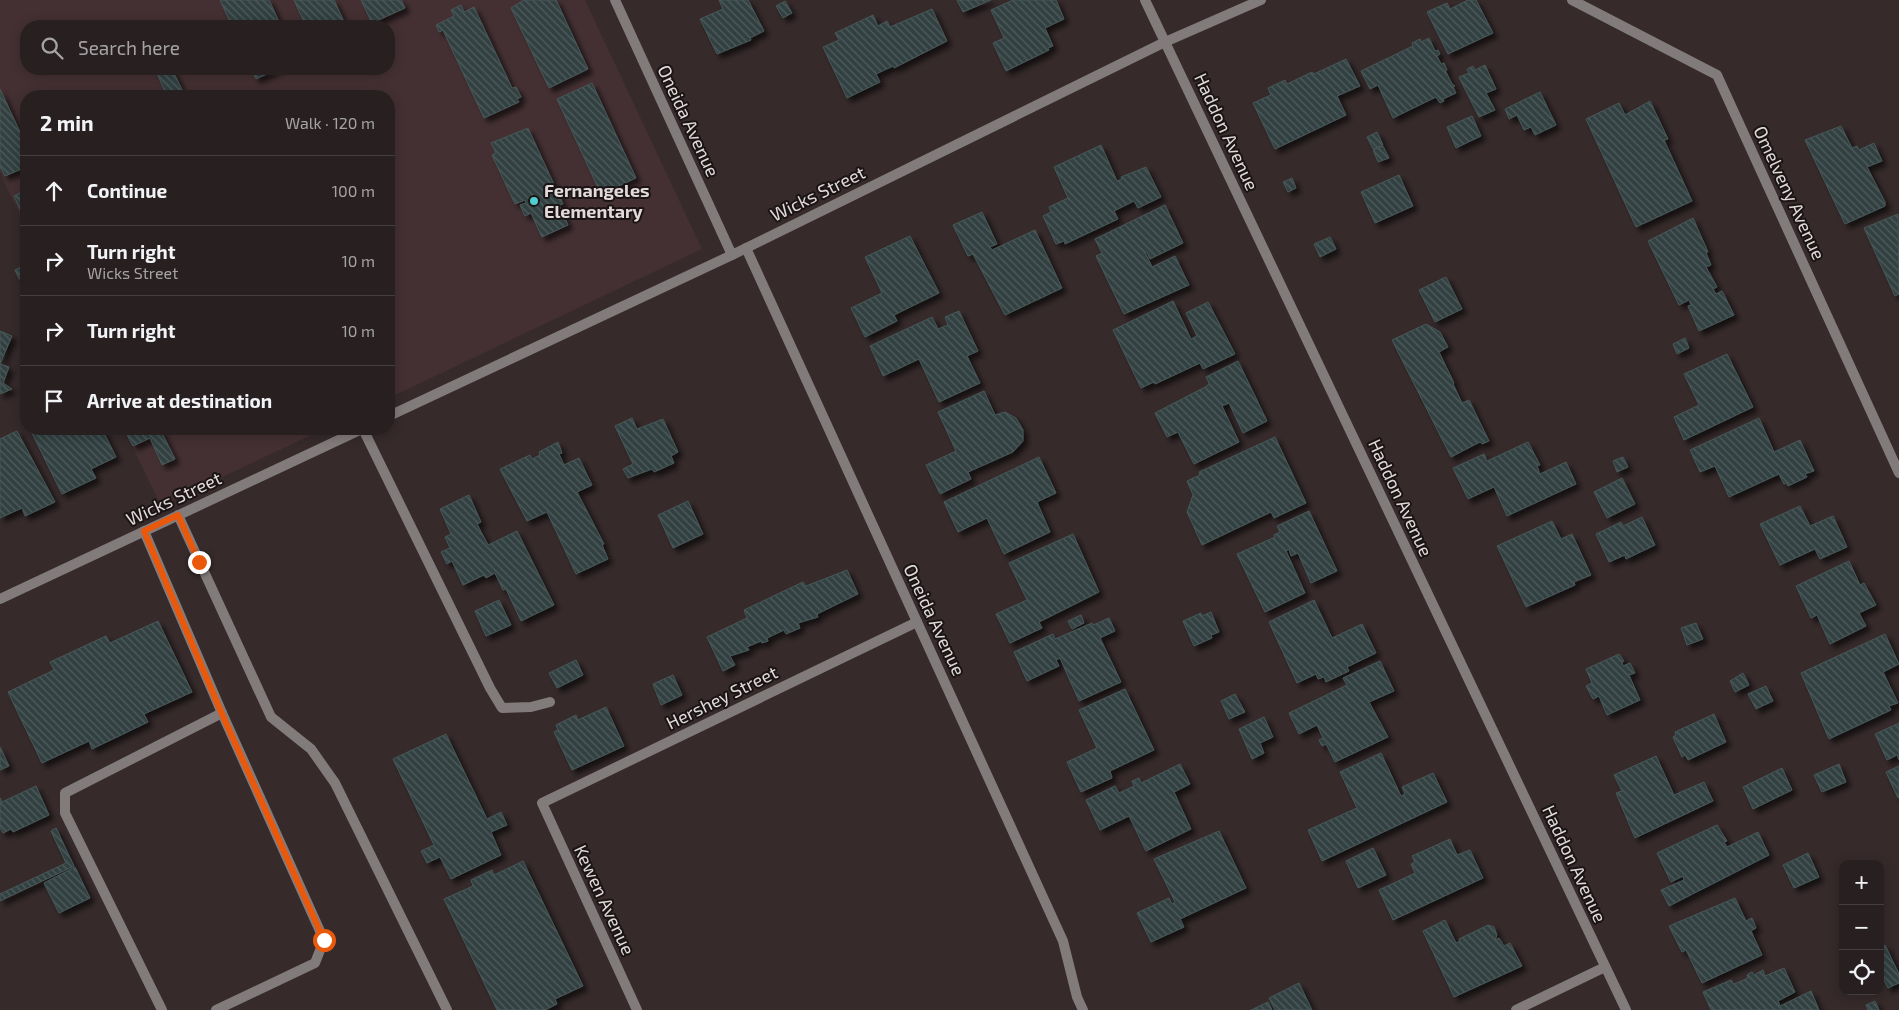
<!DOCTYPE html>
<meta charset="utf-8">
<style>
body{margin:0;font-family:"Exo 2",sans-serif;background:#302829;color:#f1f3f6}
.controls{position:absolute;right:15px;bottom:15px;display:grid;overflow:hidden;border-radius:10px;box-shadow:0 2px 12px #0003}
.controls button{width:45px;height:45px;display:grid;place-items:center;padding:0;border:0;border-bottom:1px solid #443e3e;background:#282020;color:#f1f3f6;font:25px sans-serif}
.stop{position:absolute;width:15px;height:15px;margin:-11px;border:4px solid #ea580c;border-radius:50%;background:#fff}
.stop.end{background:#ea580c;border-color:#fff;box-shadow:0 1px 5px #0008}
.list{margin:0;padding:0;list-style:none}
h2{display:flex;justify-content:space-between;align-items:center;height:65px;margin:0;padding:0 20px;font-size:21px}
h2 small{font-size:16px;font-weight:400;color:#a5a3a5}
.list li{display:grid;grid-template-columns:32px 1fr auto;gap:15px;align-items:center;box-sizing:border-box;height:70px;padding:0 20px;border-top:1px solid #443e3e}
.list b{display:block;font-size:19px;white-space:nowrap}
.list p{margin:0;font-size:16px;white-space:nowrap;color:#a5a3a5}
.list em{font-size:16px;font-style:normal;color:#a5a3a5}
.icon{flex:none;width:28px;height:28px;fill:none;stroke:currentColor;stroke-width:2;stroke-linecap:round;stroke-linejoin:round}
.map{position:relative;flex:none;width:1899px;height:1010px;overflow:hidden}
.search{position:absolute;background:#282020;box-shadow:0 2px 12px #0003;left:20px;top:20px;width:375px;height:55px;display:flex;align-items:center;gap:12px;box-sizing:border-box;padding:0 18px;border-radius:20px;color:#a5a3a5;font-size:19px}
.panel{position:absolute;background:#282020;box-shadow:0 2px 12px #0003;left:20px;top:90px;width:375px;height:345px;border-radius:20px}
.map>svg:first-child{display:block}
.built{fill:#443033;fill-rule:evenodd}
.building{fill:url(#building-back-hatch);stroke:#475757;filter:url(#shadow)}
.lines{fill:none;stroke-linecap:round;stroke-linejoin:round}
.service{stroke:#827b7c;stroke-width:10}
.minor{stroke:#827b7c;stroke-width:10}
.route{stroke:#ea580c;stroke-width:6}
.poi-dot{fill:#52cdcf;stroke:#1a1415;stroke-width:2}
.labels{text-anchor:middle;stroke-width:4;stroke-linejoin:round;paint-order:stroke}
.street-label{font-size:18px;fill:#e2dada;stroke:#1a1415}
.poi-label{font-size:18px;font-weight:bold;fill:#e2dada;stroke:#1a1415;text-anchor:start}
</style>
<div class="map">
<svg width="1899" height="1010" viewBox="0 0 1899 1010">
<defs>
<pattern id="building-back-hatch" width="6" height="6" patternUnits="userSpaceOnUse" patternTransform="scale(1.25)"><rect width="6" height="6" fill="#324142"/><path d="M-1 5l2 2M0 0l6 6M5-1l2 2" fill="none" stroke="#4f5c5d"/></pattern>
<filter id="shadow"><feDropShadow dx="4.5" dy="4.5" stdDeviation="2.5" flood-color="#0009"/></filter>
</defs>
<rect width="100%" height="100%" fill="#362a2b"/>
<g class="built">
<path d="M 0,0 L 585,0 L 702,249 L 389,398 L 389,96 L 26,96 L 26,228 L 0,173 ZM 26,26 L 389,26 L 389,69 L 26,69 Z"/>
<polygon points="124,429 324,429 161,506"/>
</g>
<g class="building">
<polygon points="220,0 269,0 281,26 232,26"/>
<polygon points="294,0 334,0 346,26 306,26"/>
<polygon points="361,0 401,0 405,8 372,23"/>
<polygon points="524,0 556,0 588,69 549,88 511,8"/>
<polygon points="719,0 748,0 764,31 750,38 751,40 717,54 700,19 723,9"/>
<polygon points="957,0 991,0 963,12"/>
<polygon points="1013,0 1056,0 1064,19 1045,28 1053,46 1048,48 1049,50 1006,71 993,43 1004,38 991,10"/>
<polygon points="1468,0 1476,0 1493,33 1448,54 1427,12 1447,3 1450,9"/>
<polygon points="785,1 792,13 783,18 776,6"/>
<polygon points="461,5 464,12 474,7 512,88 516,87 521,97 517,99 519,102 484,118 443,30 439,32 436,25 454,16 451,10"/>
<polygon points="932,9 947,41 894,68 893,66 876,74 880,82 847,98 823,47 839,40 835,33 873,15 878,26 887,21 890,27"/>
<polygon points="1429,38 1435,51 1438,50 1440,54 1437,56 1441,64 1444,63 1447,70 1445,70 1452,84 1455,86 1453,87 1456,93 1443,99 1444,101 1440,103 1436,97 1393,118 1378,85 1370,89 1361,71 1413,46 1412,43 1420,39 1421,42"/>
<polygon points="1346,59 1360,86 1337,96 1346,115 1275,149 1253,103 1271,95 1268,88 1285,80 1287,84 1312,72 1314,74"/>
<polygon points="1485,65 1496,89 1486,93 1495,110 1479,117 1459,77 1469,73 1467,69 1473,66 1475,70"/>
<polygon points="155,69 172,69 185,96 167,96"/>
<polygon points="251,69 278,69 256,79"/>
<polygon points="592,83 636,178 601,194 557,99"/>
<polygon points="0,89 26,145 26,167 5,176 0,167"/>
<polygon points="1540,92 1556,125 1535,135 1531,127 1524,130 1517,115 1509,119 1505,109"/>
<polygon points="1650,101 1668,139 1664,140 1692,201 1636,227 1586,119 1619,103 1625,115"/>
<polygon points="1472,116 1481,136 1456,148 1447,127"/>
<polygon points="1841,126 1852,148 1857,146 1859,150 1874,143 1882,161 1867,167 1885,202 1885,206 1845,224 1805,140"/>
<polygon points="528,128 563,204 559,205 568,225 542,237 531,213 525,216 520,205 526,203 525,200 515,204 492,155 496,153 491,143"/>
<polygon points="1377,132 1383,145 1373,149 1367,137"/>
<polygon points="1101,145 1117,181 1122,179 1121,177 1146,167 1161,197 1138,208 1134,201 1114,211 1118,219 1065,244 1064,241 1056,244 1043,216 1051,212 1049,207 1068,198 1054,167"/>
<polygon points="1383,146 1389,158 1378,162 1373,150"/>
<polygon points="1399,175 1413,206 1375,223 1361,192"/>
<polygon points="1292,178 1296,188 1288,192 1283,182"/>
<polygon points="26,190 26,223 14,196"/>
<polygon points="1165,205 1183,243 1150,259 1147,252 1145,252 1152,267 1175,256 1189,285 1124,314 1096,256 1102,253 1095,239"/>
<polygon points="982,212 997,244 990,247 992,250 1035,230 1062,288 1005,315 973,254 968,256 953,225"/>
<polygon points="1898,214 1899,294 1895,296 1864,228"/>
<polygon points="1693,218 1708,252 1706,253 1711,265 1706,267 1717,287 1713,289 1716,294 1722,291 1734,315 1699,331 1688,306 1691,305 1689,300 1679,305 1648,241"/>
<polygon points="910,236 939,293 894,315 897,321 865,337 851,308 882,293 865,257"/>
<polygon points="1330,237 1336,249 1320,257 1314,244"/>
<polygon points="26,265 26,275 19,279 15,270"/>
<polygon points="1446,277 1462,309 1435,322 1419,290"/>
<polygon points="1173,301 1191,339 1197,336 1186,313 1208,302 1235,354 1203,369 1200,363 1155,384 1154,382 1141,388 1113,330"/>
<polygon points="959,311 978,351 967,356 980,383 939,402 919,359 883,376 870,346 932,317 938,329 948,325 945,317"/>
<polygon points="1426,324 1440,332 1448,347 1439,352 1454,383 1453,384 1462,403 1469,400 1489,441 1482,444 1480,442 1451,457 1392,340"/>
<polygon points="0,331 12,336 0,364 9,367 3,383 12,389 0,394"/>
<polygon points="1685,338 1689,348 1677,354 1673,344"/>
<polygon points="1727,354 1753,407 1684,440 1674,417 1699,405 1684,374"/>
<polygon points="1238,361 1267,421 1243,433 1229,403 1222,406 1239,442 1194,464 1178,432 1167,437 1155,413 1207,386 1209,383 1206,377"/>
<polygon points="984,391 995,415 1005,412 1016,418 1023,430 1023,441 1013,452 968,472 971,479 940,494 926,465 956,451 938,412"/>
<polygon points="632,418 637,429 663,419 678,452 671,456 674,463 654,472 652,469 628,478 623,469 633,464 615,426"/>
<polygon points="1759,418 1774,452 1800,440 1814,471 1805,474 1807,477 1788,486 1786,483 1784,484 1779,474 1729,497 1715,466 1700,472 1690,450"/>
<polygon points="30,429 102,429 116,457 91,469 96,478 62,494"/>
<polygon points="124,429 160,429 175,459 162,465 150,438 133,446"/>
<polygon points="17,431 55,502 25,516 22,508 0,518 0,439"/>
<polygon points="1275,437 1306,503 1274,518 1271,512 1202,545 1187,512 1193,495 1187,481 1200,475 1199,472"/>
<polygon points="558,442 562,453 559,454 564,465 579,458 592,485 577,492 604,544 602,545 608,559 576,574 547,512 527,521 500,469 530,455 532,459 540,455 539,452"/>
<polygon points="1528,442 1540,465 1537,466 1540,474 1566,462 1576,484 1507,516 1494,487 1468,499 1453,468 1484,454 1487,461"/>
<polygon points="1039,457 1056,493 1037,502 1050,532 1004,554 987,518 958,532 944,502"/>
<polygon points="1623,457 1628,467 1617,472 1613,461"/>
<polygon points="1622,478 1635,504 1607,518 1594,492"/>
<polygon points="469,495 481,522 477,524 488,545 517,531 554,605 521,621 506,589 503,590 495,573 486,578 484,575 463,585 452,561 447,564 441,552 450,548 445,537 451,534 440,509"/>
<polygon points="688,501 703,534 673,548 658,515"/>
<polygon points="1800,506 1810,526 1833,516 1847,547 1820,559 1815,549 1780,565 1760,524"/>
<polygon points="1309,511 1337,571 1311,583 1298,553 1291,556 1289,549 1286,551 1305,593 1265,612 1237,554 1275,537 1274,535 1280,532 1277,526"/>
<polygon points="1642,517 1655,545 1626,559 1625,555 1609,562 1596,534 1621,522 1623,526"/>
<polygon points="1552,521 1561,539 1572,534 1591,575 1574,582 1575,585 1526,607 1497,546"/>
<polygon points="1073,534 1099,592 1039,622 1042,628 1010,643 996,614 1027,600 1009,563"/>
<polygon points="1849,561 1860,585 1864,583 1876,605 1859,613 1866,626 1830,644 1817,615 1811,618 1796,586"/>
<polygon points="847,570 858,594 817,614 818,617 798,623 800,628 786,634 784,630 767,638 768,641 762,643 761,641 747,647 749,650 730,656 735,665 723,671 707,637 747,618 744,610 803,582 806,586"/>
<polygon points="499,600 511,625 486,636 475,611"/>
<polygon points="1314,600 1332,638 1362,624 1376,653 1347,667 1349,671 1326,682 1324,677 1318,679 1316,674 1297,683 1269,622"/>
<polygon points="1211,612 1219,632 1211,635 1212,638 1194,646 1183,621 1201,613 1202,616"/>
<polygon points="1081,615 1084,623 1072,629 1068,621"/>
<polygon points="1109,618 1115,631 1100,638 1121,682 1079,701 1060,658 1056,660 1059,666 1027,681 1014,652 1053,634 1055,639 1092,623 1093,625"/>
<polygon points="158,621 192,692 144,714 148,722 92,749 89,741 42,763 8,692 54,670 50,662 106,636 110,643"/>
<polygon points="1696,623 1703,639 1687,645 1681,628"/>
<polygon points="1885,634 1899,664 1883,672 1898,703 1889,706 1891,710 1829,739 1801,673"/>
<polygon points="1619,654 1624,661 1622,662 1623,666 1630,663 1635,673 1629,675 1640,700 1607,715 1599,696 1593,699 1586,686 1592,683 1586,669"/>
<polygon points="576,660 583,675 557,688 549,673"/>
<polygon points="1380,661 1394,691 1369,702 1388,737 1335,762 1326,744 1322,746 1319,740 1323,738 1317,725 1299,734 1289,713 1347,685 1343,678"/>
<polygon points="1743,673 1749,685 1735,692 1730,681"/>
<polygon points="673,675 682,695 661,705 653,684"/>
<polygon points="1766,686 1773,701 1756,709 1748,694"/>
<polygon points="1125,689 1154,750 1110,771 1112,778 1081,792 1067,762 1097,748 1079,710"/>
<polygon points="1235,694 1245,712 1229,719 1221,701"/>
<polygon points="606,707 624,746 572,770 554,732 558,730 556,725 576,715 578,720"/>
<polygon points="1714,714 1726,742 1688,760 1685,755 1682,757 1673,737 1676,735 1675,732"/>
<polygon points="1264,717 1273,737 1260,743 1264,753 1252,759 1239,729"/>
<polygon points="1899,723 1899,760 1897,755 1887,760 1875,734"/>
<polygon points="446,734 487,819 501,812 507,825 491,832 501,855 451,879 440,857 427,863 421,851 434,845 393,759"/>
<polygon points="0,747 9,766 0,770"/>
<polygon points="1381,753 1401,796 1405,794 1402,787 1433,773 1447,802 1322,861 1308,830 1357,808 1340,772"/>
<polygon points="1656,756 1674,795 1704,782 1713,801 1635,838 1616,793 1622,791 1614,775"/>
<polygon points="1180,764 1190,784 1174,792 1191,829 1146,851 1129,816 1100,830 1086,800 1115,786 1119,793 1134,786 1132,781 1139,778 1141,783"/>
<polygon points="1839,764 1846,782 1822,792 1814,775"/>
<polygon points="1899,766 1899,797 1898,798 1886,772"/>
<polygon points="1782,768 1792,790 1753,809 1743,787"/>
<polygon points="36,786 49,815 13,832 11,829 3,833 0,828 0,798 2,802"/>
<polygon points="1717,825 1727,841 1724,842 1727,847 1758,832 1769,855 1669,906 1661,890 1684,880 1683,876 1671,882 1657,853"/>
<polygon points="56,828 74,866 0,901 0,894 66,863 51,831"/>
<polygon points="1219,831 1246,888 1180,919 1184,927 1151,942 1137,913 1169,898 1172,904 1175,902 1154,859"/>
<polygon points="1450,839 1457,855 1470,850 1483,878 1393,920 1379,890 1415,873 1411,864 1415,862 1412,856"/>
<polygon points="1373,848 1386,875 1358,888 1346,861"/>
<polygon points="1808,853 1819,877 1794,888 1783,865"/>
<polygon points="523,861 583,986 555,999 557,1004 545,1010 497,1010 444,899 473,886 471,880 492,870 494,875"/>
<polygon points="75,867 90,898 59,913 44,883"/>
<polygon points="1735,898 1746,921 1752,918 1756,928 1751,931 1762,955 1702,983 1686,950 1682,952 1669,926"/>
<polygon points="1445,920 1456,943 1460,941 1459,939 1488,925 1494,927 1497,935 1495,940 1499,938 1504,946 1510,943 1522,966 1454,997 1423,931"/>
<polygon points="1885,945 1899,974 1899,983 1888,988 1880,972 1880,948"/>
<polygon points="1784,968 1795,992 1778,1001 1780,1006 1811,991 1819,1010 1711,1010 1703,992 1731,980 1734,984 1748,978 1747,975 1752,972 1754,975 1763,970 1765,976"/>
<polygon points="1299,983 1312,1010 1275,1010 1269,998"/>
<polygon points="1875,1001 1879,1010 1868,1010 1866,1005"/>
<polygon points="1268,1002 1272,1010 1251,1010"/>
</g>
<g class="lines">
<g class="service">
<polyline points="363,429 490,688 502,708 531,707 550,702"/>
<polyline points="178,515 271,717 311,749 335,783 447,1010"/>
<polyline points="144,531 222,713 324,940 315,963 216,1010"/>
<polyline points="162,1010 65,813 65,793 222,713"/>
</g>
<g class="minor">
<polyline points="615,0 732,255"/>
<polyline points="1145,0 1626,1010"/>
<polyline points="1572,0 1717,75 1899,473"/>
<polyline points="746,248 1063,941 1077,997 1083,1010"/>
<polyline points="389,416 732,255 1165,42 1261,0"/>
<polyline points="0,599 362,429"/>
<polyline points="637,1010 542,803 917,622"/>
<polyline points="1516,1010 1605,967"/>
</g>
</g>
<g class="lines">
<polyline class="route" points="199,562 178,515 144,531 222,714 324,940"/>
</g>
<circle class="poi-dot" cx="534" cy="201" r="5"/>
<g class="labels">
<g class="street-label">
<text transform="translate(688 121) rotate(65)" y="6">Oneida Avenue</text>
<text transform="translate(1226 132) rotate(65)" y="6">Haddon Avenue</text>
<text transform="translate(1789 193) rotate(65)" y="6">Omelveny Avenue</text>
<text transform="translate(818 194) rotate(-26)" y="6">Wicks Street</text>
<text transform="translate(1400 498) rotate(65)" y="6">Haddon Avenue</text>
<text transform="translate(174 499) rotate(-25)" y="6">Wicks Street</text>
<text transform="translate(934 620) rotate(65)" y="6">Oneida Avenue</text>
<text transform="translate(722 698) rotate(-26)" y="6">Hershey Street</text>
<text transform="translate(1574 864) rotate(65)" y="6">Haddon Avenue</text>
<text transform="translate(604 900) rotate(65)" y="6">Kewen Avenue</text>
</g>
<g class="poi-label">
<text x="544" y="197">Fernangeles<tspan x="544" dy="21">Elementary</tspan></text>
</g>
</g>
</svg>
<div class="controls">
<button>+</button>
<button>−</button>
<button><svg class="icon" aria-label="locate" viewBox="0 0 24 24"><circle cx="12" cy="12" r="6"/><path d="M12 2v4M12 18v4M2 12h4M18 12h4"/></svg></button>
</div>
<div class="stop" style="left:324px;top:940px"></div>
<div class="stop end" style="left:199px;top:562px"></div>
<div class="search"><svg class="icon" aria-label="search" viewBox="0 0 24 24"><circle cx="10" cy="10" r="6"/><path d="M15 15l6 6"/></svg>Search here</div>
<section class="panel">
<h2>2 min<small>Walk · 120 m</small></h2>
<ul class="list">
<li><svg class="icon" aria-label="ahead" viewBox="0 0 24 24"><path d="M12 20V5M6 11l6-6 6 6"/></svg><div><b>Continue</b></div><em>100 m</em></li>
<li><svg class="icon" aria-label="right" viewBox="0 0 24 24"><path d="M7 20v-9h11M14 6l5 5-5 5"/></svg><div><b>Turn right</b><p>Wicks Street</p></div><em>10 m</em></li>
<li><svg class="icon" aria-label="right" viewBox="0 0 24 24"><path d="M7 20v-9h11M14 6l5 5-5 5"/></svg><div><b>Turn right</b></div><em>10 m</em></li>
<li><svg class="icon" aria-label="arrive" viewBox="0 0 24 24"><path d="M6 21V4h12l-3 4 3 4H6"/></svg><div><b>Arrive at destination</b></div></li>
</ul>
</section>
</div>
